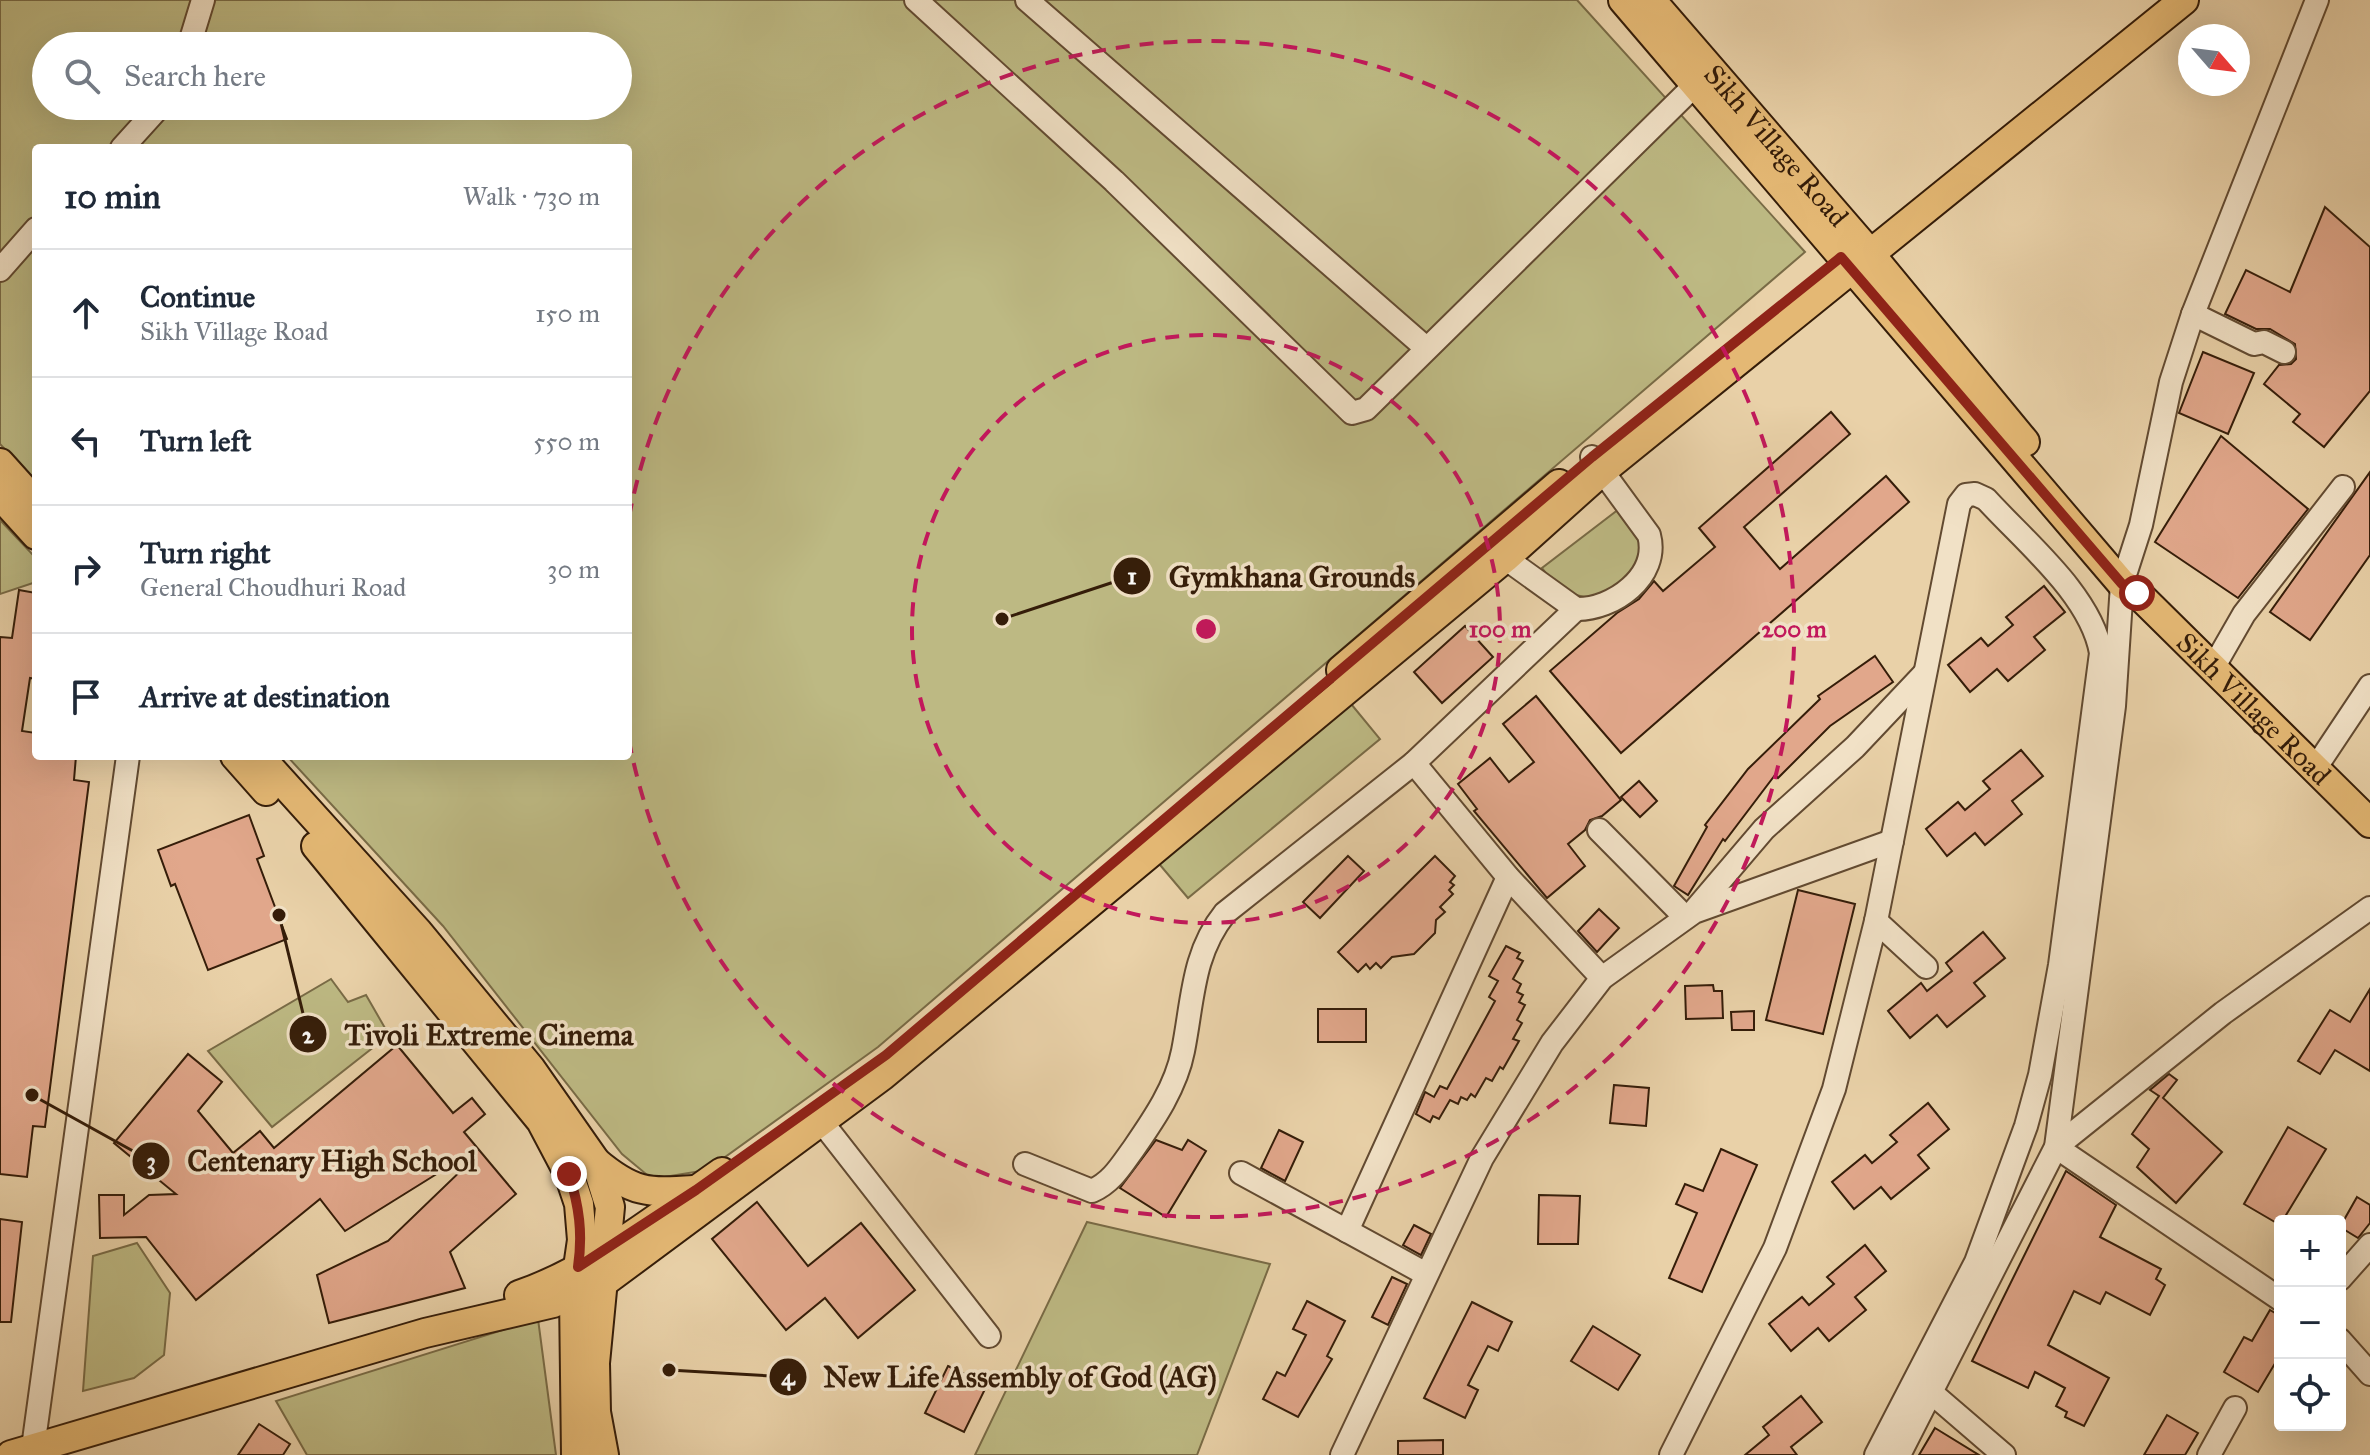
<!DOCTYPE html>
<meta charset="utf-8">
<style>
body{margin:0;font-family:"IM FELL Great Primer",serif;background:#f2f2f3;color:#1f2937}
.controls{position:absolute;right:24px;bottom:24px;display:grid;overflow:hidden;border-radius:8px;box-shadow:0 8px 32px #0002}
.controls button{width:72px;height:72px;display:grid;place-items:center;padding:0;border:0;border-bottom:2px solid #e0e1e3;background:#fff;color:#1f2937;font:40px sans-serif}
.compass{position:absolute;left:2178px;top:24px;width:72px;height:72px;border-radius:50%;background:#fff;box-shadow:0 8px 32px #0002;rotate:118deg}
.stop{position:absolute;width:24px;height:24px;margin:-18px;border:6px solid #8f2418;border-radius:50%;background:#fff}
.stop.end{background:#8f2418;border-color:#fff;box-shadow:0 2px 8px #0008}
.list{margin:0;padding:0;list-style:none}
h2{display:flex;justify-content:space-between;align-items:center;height:104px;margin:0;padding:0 32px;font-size:34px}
h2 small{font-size:26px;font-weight:400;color:#747a83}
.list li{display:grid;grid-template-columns:52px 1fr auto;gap:24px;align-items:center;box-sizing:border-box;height:128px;padding:0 32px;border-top:2px solid #e0e1e3}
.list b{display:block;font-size:30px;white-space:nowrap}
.list p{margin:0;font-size:26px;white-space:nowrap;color:#747a83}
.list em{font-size:26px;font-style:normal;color:#747a83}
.icon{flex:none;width:44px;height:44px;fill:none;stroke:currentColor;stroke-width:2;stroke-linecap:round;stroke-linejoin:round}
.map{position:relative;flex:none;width:2370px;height:1455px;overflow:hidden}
.search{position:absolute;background:#fff;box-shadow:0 8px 32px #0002;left:32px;top:32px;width:600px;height:88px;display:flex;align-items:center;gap:20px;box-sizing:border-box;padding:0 28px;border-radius:44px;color:#747a83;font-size:30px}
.panel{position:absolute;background:#fff;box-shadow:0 8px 32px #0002;left:32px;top:144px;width:600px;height:616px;border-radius:8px}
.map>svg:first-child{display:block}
.green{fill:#bdb983;stroke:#796b46;stroke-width:2;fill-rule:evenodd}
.building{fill:#e1a78b;stroke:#351d09;stroke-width:2}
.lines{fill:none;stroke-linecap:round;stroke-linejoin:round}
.minor-casing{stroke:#624a31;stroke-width:26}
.major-casing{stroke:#351d09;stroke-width:32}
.minor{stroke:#f1e1c6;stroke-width:22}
.major{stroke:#e4b874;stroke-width:28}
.route{stroke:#8f2418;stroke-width:10}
.ring{fill:none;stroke:#c2185b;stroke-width:4;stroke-dasharray:14 10}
.labels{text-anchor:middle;stroke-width:7;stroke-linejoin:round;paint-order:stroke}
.street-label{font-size:28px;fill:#351d09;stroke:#f1e1c6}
.centre{fill:#c2185b;stroke:#f1e1c6;stroke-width:4}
.ring-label{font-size:24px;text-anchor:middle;font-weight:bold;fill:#c2185b;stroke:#f1e1c6;stroke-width:7;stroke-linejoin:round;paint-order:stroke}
.leader{fill:none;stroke:#351d09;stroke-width:3}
.callout-dot{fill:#351d09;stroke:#f1e1c6;stroke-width:3}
.mark-label{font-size:24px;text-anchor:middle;font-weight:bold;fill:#fff}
.callout-label{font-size:30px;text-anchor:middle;font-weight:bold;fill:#351d09;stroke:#f1e1c6;stroke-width:7;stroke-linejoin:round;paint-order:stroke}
</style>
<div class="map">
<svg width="2370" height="1455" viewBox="0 0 2370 1455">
<rect width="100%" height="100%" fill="#e9d1a8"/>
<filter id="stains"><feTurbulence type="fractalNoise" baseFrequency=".0025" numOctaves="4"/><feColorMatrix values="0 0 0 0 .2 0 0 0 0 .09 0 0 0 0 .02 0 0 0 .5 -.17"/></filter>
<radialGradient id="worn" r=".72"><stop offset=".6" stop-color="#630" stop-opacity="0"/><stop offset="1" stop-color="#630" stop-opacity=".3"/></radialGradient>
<g class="green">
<path d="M 0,0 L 1577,0 L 1805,252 L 878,1047 L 707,1170 L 652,1179 L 622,1154 L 443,926 L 287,756 L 628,756 L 628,148 L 36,148 L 36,483 L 0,444 ZM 46,46 L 618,46 L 618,106 L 46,106 Z"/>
<path d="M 1619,509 L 1638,537 L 1643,554 C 1637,564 1630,579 1622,586 C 1591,608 1562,595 1542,568 Z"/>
<polygon points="0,520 32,554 36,551 36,582 0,594"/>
<polygon points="1347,699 1380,739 1188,898 1155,859"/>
<polygon points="331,979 348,1002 366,995 389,1035 272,1127 208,1051"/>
<polygon points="1087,1222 1270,1264 1197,1455 975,1455"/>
<polygon points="137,1243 170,1293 164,1355 134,1378 83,1391 93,1256"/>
<polygon points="538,1319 556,1455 307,1455 276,1401"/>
</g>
<g class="building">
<polygon points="2325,207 2370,247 2370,391 2324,447 2293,422 2300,414 2264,384 2279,365 2291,364 2296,359 2295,344 2270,329 2256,329 2225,314 2246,270 2290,292"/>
<polygon points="2203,352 2254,373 2228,434 2179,413"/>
<polygon points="1831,412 1850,434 1744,527 1780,569 1886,476 1909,502 1621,753 1550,671 1617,613 1639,599 1654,581 1663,591 1715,547 1699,528"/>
<polygon points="2221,436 2308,509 2238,598 2155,542"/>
<polygon points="2370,472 2370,555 2310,640 2270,612"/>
<polygon points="2044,586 2065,612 2034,637 2045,650 2008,681 1997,669 1970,692 1948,665 1981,638 1988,646 2013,625 2006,617"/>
<polygon points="19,590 36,593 36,679 30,678 22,731 36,733 36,756 76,756 74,780 89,782 45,1127 33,1126 27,1177 0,1174 0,637 12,638"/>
<polygon points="1465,626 1493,657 1442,703 1414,672"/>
<polygon points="1875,656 1893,682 1830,726 1778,778 1775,775 1725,841 1723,839 1688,895 1674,886 1707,827 1705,825 1748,769 1820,699 1818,696"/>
<polygon points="1536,696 1621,800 1602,816 1590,820 1585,830 1568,844 1585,866 1547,898 1474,811 1477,809 1458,784 1490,758 1509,782 1534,762 1503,724"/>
<polygon points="2021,750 2043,776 2012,801 2022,814 1985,845 1975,833 1947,856 1926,829 1958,802 1965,810 1990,789 1983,781"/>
<polygon points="1639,781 1657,801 1640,817 1621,797"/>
<polygon points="249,815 264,856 257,859 287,939 208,970 175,884 171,886 158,850"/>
<polygon points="1348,856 1364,871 1320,918 1303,902"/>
<polygon points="1435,856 1455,876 1450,882 1454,885 1449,890 1453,894 1440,907 1445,912 1436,920 1435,933 1414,954 1392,957 1381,968 1376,963 1370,969 1366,964 1358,972 1338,952"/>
<polygon points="1798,890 1855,904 1823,1034 1766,1020"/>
<polygon points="1599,909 1619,928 1597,952 1578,931"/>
<polygon points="1983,932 2005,958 1974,983 1985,996 1947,1027 1937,1015 1910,1038 1888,1011 1921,983 1927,991 1952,971 1946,963"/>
<polygon points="1506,946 1520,953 1517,958 1523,961 1513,979 1521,984 1517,992 1523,995 1519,1002 1525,1005 1517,1020 1522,1023 1513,1039 1519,1041 1503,1069 1500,1067 1492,1081 1486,1078 1475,1097 1471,1094 1467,1100 1461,1097 1458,1104 1450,1100 1439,1119 1433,1116 1430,1122 1416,1114 1425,1092 1434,1097 1440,1086 1447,1089 1495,1001 1489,997 1498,981 1489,976"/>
<polygon points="1713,985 1714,991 1722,991 1723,1018 1686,1019 1685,986"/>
<polygon points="2370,989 2370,1071 2335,1050 2320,1074 2298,1061 2330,1010 2350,1022"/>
<rect x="1318" y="1009" width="48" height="33"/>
<polygon points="1754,1011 1754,1030 1732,1030 1731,1012"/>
<polygon points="397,1045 453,1113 472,1098 485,1114 464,1132 516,1194 450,1252 465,1288 329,1323 317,1275 388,1241 469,1163 464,1157 345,1231 320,1199 196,1300 146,1237 100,1238 99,1195 124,1195 124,1215 149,1195 176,1194 114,1143 188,1054 222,1082 198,1111 233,1153 260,1131 274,1148"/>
<polygon points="2169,1074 2177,1080 2163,1098 2222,1152 2176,1203 2137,1167 2149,1149 2132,1134 2159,1096 2150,1090"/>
<polygon points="1614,1085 1649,1088 1646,1126 1610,1123"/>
<polygon points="1928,1103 1949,1129 1918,1155 1929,1168 1891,1199 1881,1187 1854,1209 1832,1182 1865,1155 1872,1163 1897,1142 1890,1135"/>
<polygon points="2288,1127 2326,1149 2280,1225 2244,1204"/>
<polygon points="1279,1130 1303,1142 1285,1181 1261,1168"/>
<polygon points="1156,1140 1182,1150 1188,1140 1206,1151 1166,1217 1120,1188"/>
<polygon points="1721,1149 1757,1165 1702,1292 1669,1278 1697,1213 1676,1204 1685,1184 1703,1191"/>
<polygon points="2066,1171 2116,1205 2100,1237 2161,1269 2156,1279 2165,1285 2150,1315 2106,1292 2100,1304 2074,1291 2048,1345 2109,1378 2084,1426 2065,1417 2067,1412 2056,1406 2065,1388 2035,1372 2028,1388 1972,1361"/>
<polygon points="1539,1195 1580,1196 1578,1244 1538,1244"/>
<polygon points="2357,1197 2370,1205 2370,1223 2358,1238 2340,1227"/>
<polygon points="757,1202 808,1266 861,1223 915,1290 858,1338 825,1298 786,1330 712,1239"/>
<polygon points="0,1219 22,1222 11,1322 0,1322"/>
<polygon points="1414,1225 1431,1234 1421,1255 1403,1245"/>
<polygon points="1865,1245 1886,1271 1855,1297 1866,1310 1829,1341 1818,1328 1791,1351 1769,1324 1802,1297 1809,1305 1834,1284 1827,1277"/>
<polygon points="1392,1277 1407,1284 1388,1325 1372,1317"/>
<polygon points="1307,1301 1345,1321 1327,1356 1332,1359 1298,1417 1263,1399 1277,1372 1285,1376 1306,1335 1293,1329"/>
<polygon points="1472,1302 1512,1322 1498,1351 1488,1346 1468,1385 1478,1390 1465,1418 1424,1398"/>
<polygon points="2270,1310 2280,1316 2280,1355 2258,1392 2224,1372 2244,1337 2252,1341"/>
<polygon points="1593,1326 1640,1355 1618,1390 1571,1361"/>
<polygon points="948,1366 987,1385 964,1432 925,1413"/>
<polygon points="1801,1396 1822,1422 1791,1447 1797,1455 1745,1455 1769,1435 1763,1427"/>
<polygon points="2167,1415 2198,1433 2185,1455 2144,1455"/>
<polygon points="259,1424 290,1444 283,1455 238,1455"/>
<polygon points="1935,1428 1979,1455 1919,1455"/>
<polygon points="1443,1440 1443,1455 1398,1455 1398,1441"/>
</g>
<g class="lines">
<g class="minor-casing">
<g id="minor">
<polyline points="916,0 1114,181 1352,413 1366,409 1694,86"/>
<polyline points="1027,0 1426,348"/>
<polyline points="189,46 203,0"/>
<polyline points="122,148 160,106"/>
<polyline points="0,270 36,229"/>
<polyline points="2193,314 2254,344 2264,342 2284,352"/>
<path d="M 1505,558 L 1576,609 C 1613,610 1660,576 1649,535 L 1592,457"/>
<polyline points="2213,668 2244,614 2343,487"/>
<polyline points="1414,763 1508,877 1602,978"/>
<polyline points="2314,770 2370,686"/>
<polyline points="1599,830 1685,917"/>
<polyline points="1695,910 1764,829 1855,747 1924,674"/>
<polyline points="1876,921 1926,967"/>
<polyline points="821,1121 989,1336"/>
<path d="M 1025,1164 L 1092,1191 C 1112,1182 1121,1166 1134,1148 C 1154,1119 1176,1087 1183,1051 C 1193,1001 1192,954 1225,913 L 1414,763 L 1576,609"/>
<polyline points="1241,1173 1426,1274"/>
<polyline points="1347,1231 1508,877"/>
<polyline points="2340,1279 2370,1245"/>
<polyline points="2280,1299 2056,1147 2223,1013 2370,908"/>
<polyline points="2340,1340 2370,1374"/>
<polyline points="1933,1394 2004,1455"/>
<polyline points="32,1455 128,756"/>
<polyline points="1342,1455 1482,1158 1552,1043 1602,978 1694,912 1892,841"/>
<path d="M 1671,1455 L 1775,1248 L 1834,1089 L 1876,921 L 1959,504 L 1966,495 L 1975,494 L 1986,499 C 2025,542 2091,595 2101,653 L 2060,965 L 2040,1075 L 2026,1126 L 1976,1262 L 1876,1455"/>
<polyline points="1899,1455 2056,1147 2114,706 2122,584 2141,525 2171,382 2193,314 2317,0"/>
<polyline points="2209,1455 2235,1408"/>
</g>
</g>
<g class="major-casing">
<g id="major">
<path id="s1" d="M 1623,0 L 2122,584 L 2137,593 L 2370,823"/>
<path id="s2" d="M 1651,0 L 1861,243 L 2025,442"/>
<polyline points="0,463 36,503"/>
<polyline points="0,495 36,535"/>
<polyline points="1341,670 1559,484"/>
<polyline points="235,756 266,791"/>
<polyline points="259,756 418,932 531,1069 596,1162 610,1207 595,1363 596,1412 604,1455"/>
<polyline points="316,846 541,1121 569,1174 579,1204 582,1240 574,1295 576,1455"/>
<path d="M 596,1162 C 633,1193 647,1193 694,1190"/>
<path d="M 519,1295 C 592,1270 659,1216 722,1172"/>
<polyline points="11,1455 425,1333 553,1303 604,1282 882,1076 1505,558 1603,470 2184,0"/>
</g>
</g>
<use href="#minor" class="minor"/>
<use href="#major" class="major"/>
</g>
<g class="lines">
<path class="route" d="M 569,1174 C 579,1206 583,1233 578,1267 L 696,1190 L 886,1055 L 1592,457 L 1841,257 L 2122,584 L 2137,593"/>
</g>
<g class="ring">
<circle cx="1206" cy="629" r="294"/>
<path d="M629 517A588 588 0 1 1 629 741"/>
</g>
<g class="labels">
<g class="street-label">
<text dy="10" stroke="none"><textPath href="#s2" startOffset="192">Sikh Village Road</textPath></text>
<text dy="10" stroke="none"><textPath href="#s1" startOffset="950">Sikh Village Road</textPath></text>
</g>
</g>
<circle cx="1206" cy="629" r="12" class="centre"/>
<g class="ring-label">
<text x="1500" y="637">100 m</text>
<text x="1794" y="637">200 m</text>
</g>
<path class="leader" d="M1002 619L1132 576M279 915L308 1034M32 1095L151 1161M669 1370L788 1377"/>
<g class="callout-dot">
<circle cx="1002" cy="619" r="8"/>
<circle cx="279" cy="915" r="8"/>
<circle cx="32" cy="1095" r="8"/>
<circle cx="669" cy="1370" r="8"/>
<circle cx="1132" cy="576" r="20"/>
<circle cx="308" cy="1034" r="20"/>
<circle cx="151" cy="1161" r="20"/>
<circle cx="788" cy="1377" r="20"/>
</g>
<g class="mark-label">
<text x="1132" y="584">1</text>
<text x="308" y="1043">2</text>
<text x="151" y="1169">3</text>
<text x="788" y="1385">4</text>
</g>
<g class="callout-label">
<text x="1292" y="587">Gymkhana Grounds</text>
<text x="489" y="1045">Tivoli Extreme Cinema</text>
<text x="332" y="1171">Centenary High School</text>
<text x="1020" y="1387">New Life Assembly of God (AG)</text>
</g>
<rect width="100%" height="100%" filter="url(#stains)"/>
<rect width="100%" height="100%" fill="url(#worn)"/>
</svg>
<div class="controls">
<button>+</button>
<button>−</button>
<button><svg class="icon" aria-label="locate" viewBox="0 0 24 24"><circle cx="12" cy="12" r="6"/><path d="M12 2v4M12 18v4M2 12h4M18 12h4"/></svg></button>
</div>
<svg class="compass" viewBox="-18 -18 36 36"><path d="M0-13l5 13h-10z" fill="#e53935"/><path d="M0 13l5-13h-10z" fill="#747a83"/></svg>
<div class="stop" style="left:2137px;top:593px"></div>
<div class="stop end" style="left:569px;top:1174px"></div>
<div class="search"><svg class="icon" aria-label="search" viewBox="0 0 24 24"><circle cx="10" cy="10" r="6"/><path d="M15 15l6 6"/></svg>Search here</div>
<section class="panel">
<h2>10 min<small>Walk · 730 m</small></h2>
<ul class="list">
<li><svg class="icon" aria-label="ahead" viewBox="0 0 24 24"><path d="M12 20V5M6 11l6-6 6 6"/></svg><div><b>Continue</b><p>Sikh Village Road</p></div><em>150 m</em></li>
<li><svg class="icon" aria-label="left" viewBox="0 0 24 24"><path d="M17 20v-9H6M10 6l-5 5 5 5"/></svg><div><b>Turn left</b></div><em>550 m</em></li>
<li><svg class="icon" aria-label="right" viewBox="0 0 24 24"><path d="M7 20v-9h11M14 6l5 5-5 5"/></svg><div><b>Turn right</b><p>General Choudhuri Road</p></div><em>30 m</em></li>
<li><svg class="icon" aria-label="arrive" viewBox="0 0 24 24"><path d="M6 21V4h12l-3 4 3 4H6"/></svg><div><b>Arrive at destination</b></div></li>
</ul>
</section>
</div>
